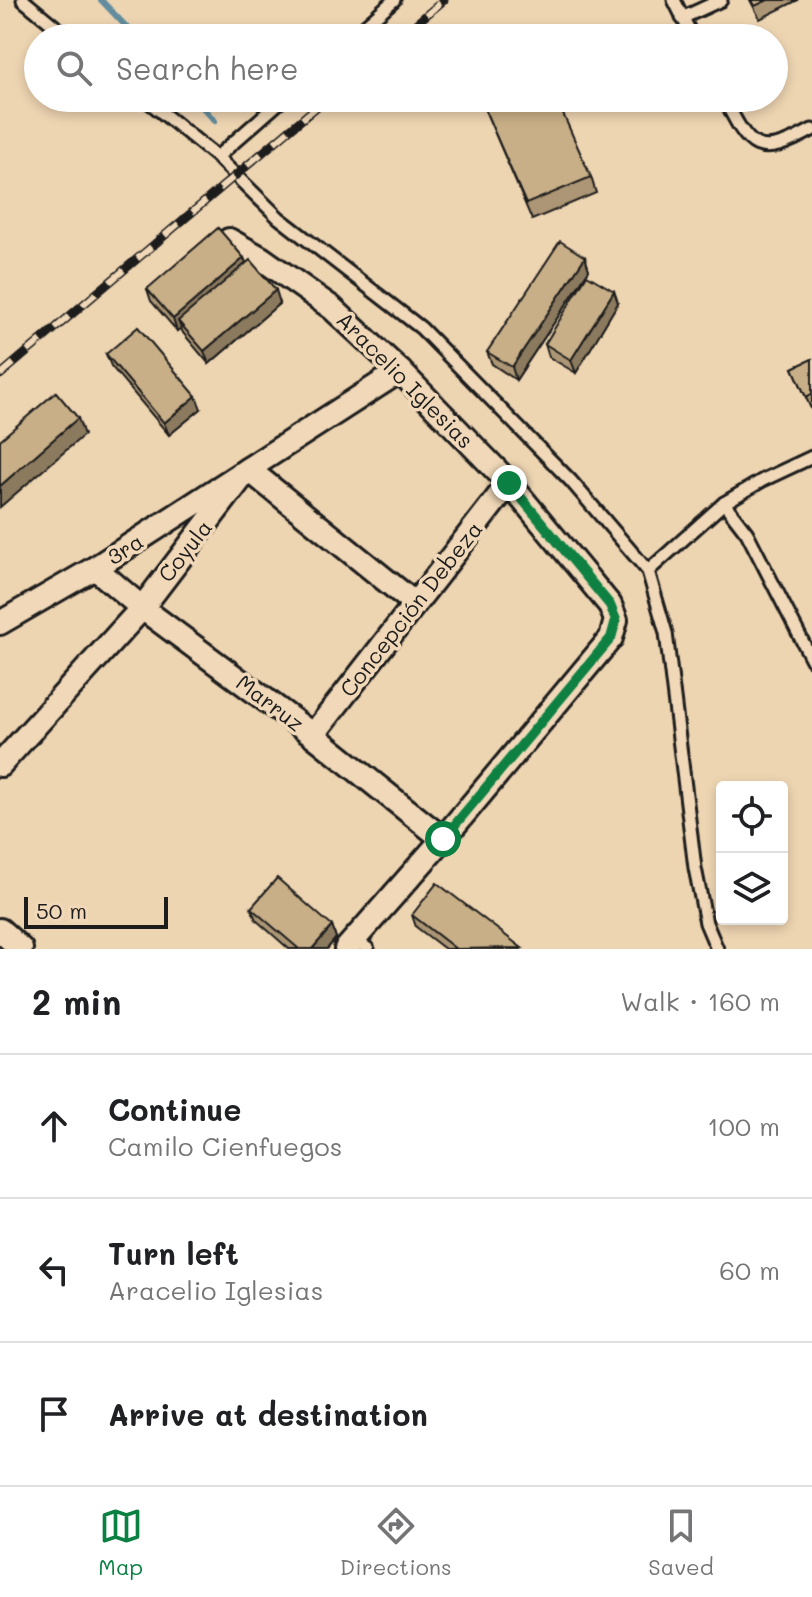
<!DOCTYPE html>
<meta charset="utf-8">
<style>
body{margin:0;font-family:Mali,sans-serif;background:#f6f6f6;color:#202124}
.controls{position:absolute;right:24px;bottom:24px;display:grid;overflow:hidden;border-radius:8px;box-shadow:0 4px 12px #0003}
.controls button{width:72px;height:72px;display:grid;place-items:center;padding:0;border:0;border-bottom:2px solid #e0e0e0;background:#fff;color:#202124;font:40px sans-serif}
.scale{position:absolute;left:24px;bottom:20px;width:144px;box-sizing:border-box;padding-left:8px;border:4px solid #1c1c1c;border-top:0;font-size:22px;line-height:28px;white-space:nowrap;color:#1c1c1c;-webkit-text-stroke:6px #f0d8b8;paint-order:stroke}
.stop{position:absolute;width:24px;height:24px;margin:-18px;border:6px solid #0b8043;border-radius:50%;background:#fff}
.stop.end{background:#0b8043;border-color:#fff;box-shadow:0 2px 8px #0008}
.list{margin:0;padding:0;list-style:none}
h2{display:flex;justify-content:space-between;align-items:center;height:104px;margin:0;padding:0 32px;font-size:34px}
h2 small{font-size:26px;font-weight:400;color:#757577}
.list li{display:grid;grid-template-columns:52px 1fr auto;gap:24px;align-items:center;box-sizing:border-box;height:144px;padding:0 32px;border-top:2px solid #e0e0e0}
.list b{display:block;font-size:30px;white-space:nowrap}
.list p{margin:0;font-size:26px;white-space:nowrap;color:#757577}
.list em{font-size:26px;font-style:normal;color:#757577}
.icon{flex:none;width:44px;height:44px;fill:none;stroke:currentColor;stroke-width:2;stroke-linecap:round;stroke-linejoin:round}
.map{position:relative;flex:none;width:812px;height:949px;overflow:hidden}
.search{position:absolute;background:#fff;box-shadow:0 4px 12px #0003;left:24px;right:24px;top:24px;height:88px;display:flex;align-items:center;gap:20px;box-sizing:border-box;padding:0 28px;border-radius:44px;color:#757577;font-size:30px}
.sheet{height:536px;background:#fff}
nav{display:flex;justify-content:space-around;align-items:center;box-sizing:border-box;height:112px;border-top:2px solid #e0e0e0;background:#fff;font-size:22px;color:#757577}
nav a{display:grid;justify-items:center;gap:4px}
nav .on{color:#0b8043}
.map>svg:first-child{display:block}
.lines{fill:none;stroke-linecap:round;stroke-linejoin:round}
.stream{stroke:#638d9e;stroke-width:6}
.service-casing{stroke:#1c1c1c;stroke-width:17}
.minor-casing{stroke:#1c1c1c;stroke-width:28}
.service{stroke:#f0d8b8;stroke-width:11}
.minor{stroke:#f0d8b8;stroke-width:22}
.rail-casing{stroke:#1c1c1c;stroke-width:9}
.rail{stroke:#f0d8b8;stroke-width:6;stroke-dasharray:18;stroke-linecap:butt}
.wall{fill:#ac9674;stroke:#1c1c1c;stroke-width:2}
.shaded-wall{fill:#8c7a5e;stroke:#1c1c1c;stroke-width:2}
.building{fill:#c8af87;stroke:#1c1c1c;stroke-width:2}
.route{stroke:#0b8043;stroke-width:10}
.labels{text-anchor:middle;stroke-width:7;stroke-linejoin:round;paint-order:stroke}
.street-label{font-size:22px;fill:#1c1c1c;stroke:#f0d8b8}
</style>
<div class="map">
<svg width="812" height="949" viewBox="0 0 812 949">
<rect width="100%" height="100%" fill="#eed5b2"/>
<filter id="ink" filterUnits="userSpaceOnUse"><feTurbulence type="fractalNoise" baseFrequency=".0125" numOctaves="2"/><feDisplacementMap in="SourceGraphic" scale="16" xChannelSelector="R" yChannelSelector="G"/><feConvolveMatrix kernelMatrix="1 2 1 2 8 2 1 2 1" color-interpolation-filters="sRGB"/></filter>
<g filter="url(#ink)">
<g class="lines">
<g class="stream">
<polyline points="101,0 137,38"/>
<polyline points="194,98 215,121"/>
</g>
<g class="service-casing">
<g id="service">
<polyline points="23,0 69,38"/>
<polyline points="674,0 693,38"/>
<polyline points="682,18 721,0"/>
<polyline points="351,38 394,0"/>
<polyline points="744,38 751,34"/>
<polyline points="144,98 217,157 279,218 421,328 571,481 648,571 666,633 695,868 706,923 717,949"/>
<path d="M 724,98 C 750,150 757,160 812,130"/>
<polyline points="217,157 284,98"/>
<polyline points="724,503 747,533 812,660"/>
<polyline points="648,571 724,503 763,480 812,457"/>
<polyline points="354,939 368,949"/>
</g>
</g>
<g class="minor-casing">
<g id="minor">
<polyline points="229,240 261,258 332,308 400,371 509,483 610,605 616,620 611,638 443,839 346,949"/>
<polyline points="95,568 142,608 313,735 443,839"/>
<polyline points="0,623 95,568 248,469 414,603"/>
<polyline points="313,735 509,483"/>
<polyline points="0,765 142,608 248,469 400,371"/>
<polyline points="0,930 21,949"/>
</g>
</g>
<use href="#service" class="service"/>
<use href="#minor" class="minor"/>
<g class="rail-casing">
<g id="rail">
<polyline points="399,38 444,0"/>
<polyline points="0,375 327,98"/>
</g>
</g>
<use href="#rail" class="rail"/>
</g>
<g class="wall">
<polygon points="750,0 798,0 760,19"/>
<polygon points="485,110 591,177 596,193 532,220"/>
<polygon points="585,257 589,270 516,380 492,364 487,352"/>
<polygon points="244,258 246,263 280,303 209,364 183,333 181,328 177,331 151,301 147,289"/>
<polygon points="614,291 618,303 576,373 549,357 545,344"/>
<polygon points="106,354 201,409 169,435 111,366"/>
<polygon points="812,359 812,409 811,409 793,368"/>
<polygon points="251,908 332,926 336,938 327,949 289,949 256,920"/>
<polygon points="412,915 522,949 445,949 416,927"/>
</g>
<g class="shaded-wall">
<polygon points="585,257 589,270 516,380 512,367"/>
<polygon points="244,258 249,270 178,321 181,328 177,331 173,319"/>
<polygon points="276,290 280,303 209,364 204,351"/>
<polygon points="614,291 618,303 576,373 571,360"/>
<polygon points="196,396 201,409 169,435 164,423"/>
<polygon points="78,418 84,435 0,507 0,486"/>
<polygon points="332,926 336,938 327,949 312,949"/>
</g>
<g class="building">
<polygon points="752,0 768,0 755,6"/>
<polygon points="514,98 556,98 591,177 526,204 485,110"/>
<polygon points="218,228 244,258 173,319 147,289"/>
<polygon points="560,241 585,257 512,367 487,352"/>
<polygon points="250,260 276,290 204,351 178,321"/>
<polygon points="587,275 614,291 571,360 545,344"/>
<polygon points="138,327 196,396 164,423 106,354"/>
<polygon points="812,359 812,394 806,397 793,368"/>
<polygon points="56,392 78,418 0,486 0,440"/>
<polygon points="277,878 332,926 312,949 299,949 251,908"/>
<polygon points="437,883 522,948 456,949 412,915"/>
</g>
</g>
<g class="lines" filter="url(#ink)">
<polyline class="route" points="443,839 611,638 616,620 610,605 509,483"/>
</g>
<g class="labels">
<g class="street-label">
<text transform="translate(405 380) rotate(45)" y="8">Aracelio Iglesias</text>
<text transform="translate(125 549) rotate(-33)" y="8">3ra</text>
<text transform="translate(185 551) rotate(-52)" y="8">Coyula</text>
<text transform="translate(411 609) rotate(-52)" y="8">Concepción Debeza</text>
<text transform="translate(270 703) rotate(37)" y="8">Marruz</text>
</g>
</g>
</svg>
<div class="controls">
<button><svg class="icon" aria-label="locate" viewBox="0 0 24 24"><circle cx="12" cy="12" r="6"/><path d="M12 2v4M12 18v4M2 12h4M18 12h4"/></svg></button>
<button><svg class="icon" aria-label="layers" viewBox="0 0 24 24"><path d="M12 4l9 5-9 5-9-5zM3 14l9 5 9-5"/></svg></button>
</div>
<div class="scale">50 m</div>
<div class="stop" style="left:443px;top:839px"></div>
<div class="stop end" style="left:509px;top:483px"></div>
<div class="search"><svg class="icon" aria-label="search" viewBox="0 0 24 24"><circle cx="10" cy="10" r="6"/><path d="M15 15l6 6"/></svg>Search here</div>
</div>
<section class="sheet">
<h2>2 min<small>Walk · 160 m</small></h2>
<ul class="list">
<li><svg class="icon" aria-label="ahead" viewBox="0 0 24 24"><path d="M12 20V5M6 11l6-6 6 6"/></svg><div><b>Continue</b><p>Camilo Cienfuegos</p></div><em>100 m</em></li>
<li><svg class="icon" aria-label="left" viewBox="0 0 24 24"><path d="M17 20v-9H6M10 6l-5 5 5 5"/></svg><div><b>Turn left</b><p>Aracelio Iglesias</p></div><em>60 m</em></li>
<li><svg class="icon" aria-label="arrive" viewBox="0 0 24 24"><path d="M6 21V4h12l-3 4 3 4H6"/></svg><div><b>Arrive at destination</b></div></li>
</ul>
</section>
<nav>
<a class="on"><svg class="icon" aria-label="map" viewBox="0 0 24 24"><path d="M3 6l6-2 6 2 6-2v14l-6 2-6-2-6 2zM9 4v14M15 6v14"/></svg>Map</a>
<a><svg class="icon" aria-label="directions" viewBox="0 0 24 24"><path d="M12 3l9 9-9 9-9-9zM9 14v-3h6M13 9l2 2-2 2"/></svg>Directions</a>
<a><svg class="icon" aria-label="saved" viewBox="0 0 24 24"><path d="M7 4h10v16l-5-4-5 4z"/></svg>Saved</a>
</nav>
